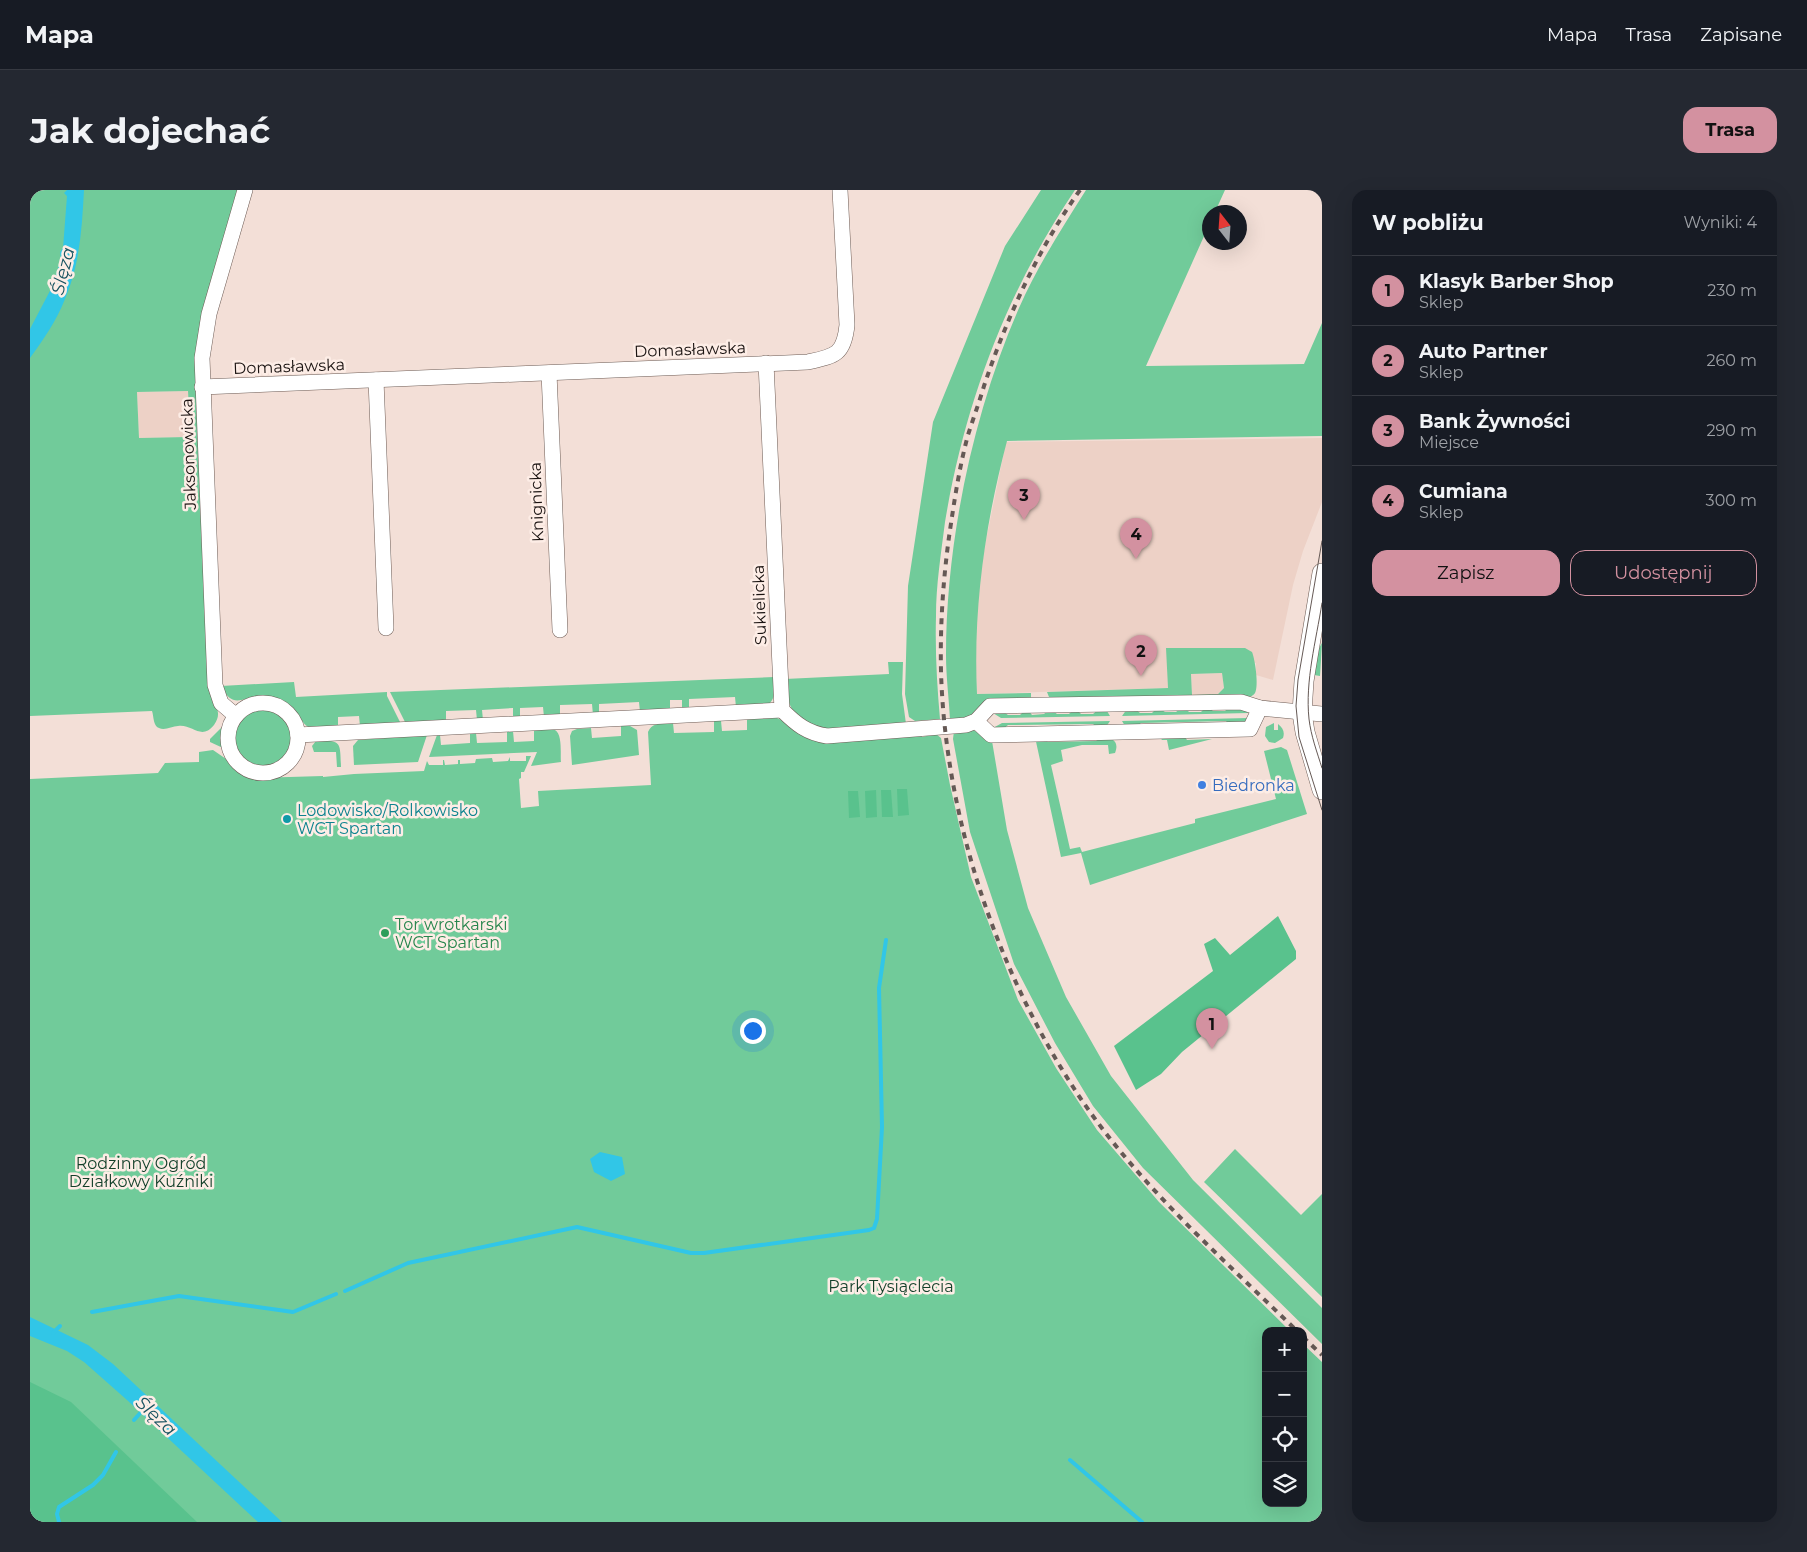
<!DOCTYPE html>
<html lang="pl">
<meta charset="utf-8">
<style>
body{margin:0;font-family:Montserrat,sans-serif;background:#242831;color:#f1f3f6}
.controls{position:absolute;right:15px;bottom:15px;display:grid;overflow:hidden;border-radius:10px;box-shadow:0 5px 20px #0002}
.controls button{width:45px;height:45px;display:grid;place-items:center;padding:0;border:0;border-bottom:1px solid #363941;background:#171b24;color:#f1f3f6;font:25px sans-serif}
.compass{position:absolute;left:1172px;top:15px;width:45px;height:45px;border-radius:50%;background:#171b24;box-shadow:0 5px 20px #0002;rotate:343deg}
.you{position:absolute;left:722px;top:840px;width:18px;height:18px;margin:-12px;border:4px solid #fff;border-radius:50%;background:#1a73e8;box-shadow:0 0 0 8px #1a73e833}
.badge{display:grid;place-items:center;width:32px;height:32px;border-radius:50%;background:#d391a0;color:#111;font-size:16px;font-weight:700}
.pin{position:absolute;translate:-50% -41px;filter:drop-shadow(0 1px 2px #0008)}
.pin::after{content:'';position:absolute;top:26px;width:18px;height:15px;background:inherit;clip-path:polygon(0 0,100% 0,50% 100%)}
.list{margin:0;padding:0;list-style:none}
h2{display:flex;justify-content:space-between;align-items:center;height:65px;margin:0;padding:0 20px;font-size:21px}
h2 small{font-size:16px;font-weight:400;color:#9ea1a6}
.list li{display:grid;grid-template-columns:32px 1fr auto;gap:15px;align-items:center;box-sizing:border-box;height:70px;padding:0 20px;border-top:1px solid #363941}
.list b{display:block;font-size:19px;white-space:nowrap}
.list p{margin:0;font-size:16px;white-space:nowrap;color:#9ea1a6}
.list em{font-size:16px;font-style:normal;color:#9ea1a6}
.actions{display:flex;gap:10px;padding:15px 20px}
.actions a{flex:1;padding:11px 0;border:1px solid #d391a0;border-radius:15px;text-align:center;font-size:18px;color:#d391a0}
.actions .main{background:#d391a0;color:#111}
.icon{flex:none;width:28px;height:28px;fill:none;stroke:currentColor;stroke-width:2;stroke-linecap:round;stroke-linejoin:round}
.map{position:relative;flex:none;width:1292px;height:1332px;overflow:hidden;border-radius:15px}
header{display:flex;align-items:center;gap:30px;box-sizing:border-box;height:70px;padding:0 25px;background:#171b24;border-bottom:1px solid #363941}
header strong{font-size:24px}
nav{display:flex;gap:28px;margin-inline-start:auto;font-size:18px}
.intro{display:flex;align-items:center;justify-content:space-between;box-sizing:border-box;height:120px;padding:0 30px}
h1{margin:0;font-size:35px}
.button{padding:12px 22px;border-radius:15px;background:#d391a0;color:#111;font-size:18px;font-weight:700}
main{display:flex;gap:30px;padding:0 30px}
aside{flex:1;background:#171b24;border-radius:15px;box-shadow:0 5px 20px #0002}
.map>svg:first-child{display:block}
.built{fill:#edd1c6}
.green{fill:#71cb9a;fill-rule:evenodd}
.forest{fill:#59c28d}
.water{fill:#31c6e7}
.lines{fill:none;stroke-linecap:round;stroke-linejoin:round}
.stream{stroke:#31c6e7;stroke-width:4}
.minor-casing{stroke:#6d5c55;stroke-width:16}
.tertiary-casing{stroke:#6d5c55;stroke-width:20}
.minor{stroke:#fff;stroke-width:15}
.tertiary{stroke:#fff;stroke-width:19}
.tram{stroke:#655955;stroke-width:1}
.rail{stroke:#655955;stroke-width:4;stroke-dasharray:6 6;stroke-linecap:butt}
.shop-dot{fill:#3f7fe0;stroke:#fdede6;stroke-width:2}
.culture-dot{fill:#0f9aa8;stroke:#fdede6;stroke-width:2}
.leisure-dot{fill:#2e9e5b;stroke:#fdede6;stroke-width:2}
.labels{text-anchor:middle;stroke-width:5;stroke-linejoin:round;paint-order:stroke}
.street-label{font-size:16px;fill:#1a1311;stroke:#fdede6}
.shop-label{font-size:16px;fill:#366cbe;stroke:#fdede6;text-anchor:start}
.culture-label{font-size:16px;fill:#0d838f;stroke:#fdede6;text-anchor:start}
.leisure-label{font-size:16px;fill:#27864d;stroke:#fdede6;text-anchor:start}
.park-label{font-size:16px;fill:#123f29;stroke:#fdede6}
.water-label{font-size:18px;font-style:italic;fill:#185361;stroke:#fdede6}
</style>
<header>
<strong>Mapa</strong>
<nav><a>Mapa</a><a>Trasa</a><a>Zapisane</a></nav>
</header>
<div class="intro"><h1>Jak dojechać</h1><a class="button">Trasa</a></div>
<main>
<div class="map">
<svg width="1292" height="1332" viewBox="0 0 1292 1332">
<rect width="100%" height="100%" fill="#f3dfd7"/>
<g class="built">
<polygon points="158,201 160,241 158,247 109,248 107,202"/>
<polygon points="1292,248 1292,312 1273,361 1263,395 1243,490 1226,485 1226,473 1137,458 1138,498 947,504 945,465 949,395 955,355 976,252"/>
<polygon points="1192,483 1194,498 1188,504 1162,505 1161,484"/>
</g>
<g class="green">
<path d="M 14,0 L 210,0 L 175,119 L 186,516 C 189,523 189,528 184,535 C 171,551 163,534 148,536 C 142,536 135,541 129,538 C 123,536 124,527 122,521 L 0,526 L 0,2 ZM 158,201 L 160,241 L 157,241 L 157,247 L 109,248 L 107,202 Z"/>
<path d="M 1011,0 L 1045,0 C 977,101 935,212 915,332 C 911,364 906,395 906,426 C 905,461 907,495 910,529 L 885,531 L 879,527 L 875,504 L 878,396 L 903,232 L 975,56 Z"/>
<path d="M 1056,0 L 1195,0 L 1185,22 L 1180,22 L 1179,35 L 1116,176 L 1274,174 L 1292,133 L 1292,246 L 977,251 C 955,334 943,419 947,504 L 1001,503 L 1001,508 L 999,511 L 940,527 L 920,530 C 919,508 916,487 916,465 C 916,352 943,223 989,118 C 1007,77 1032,38 1056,0 Z"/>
<polygon points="1292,453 1290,486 1284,485 1289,458"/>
<path d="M 1136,458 L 1215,458 L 1222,462 C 1225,469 1229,496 1225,503 C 1223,506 1221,506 1218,508 L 1021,512 L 1017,502 L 1138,498 ZM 1192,483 L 1194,498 L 1188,504 L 1162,505 L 1161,484 Z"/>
<polygon points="858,472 873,472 872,504 876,534 791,540 768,526 762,519 757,509 755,489 859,484"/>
<path d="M 744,487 C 744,498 747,507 738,515 L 706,517 L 705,507 L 659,509 L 659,520 L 652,520 L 652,510 L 640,510 L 640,521 L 610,522 L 609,512 L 569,514 L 569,524 L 563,525 L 562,514 L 530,515 L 530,526 L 514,527 L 513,517 L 490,518 L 490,528 L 483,528 L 483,518 L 452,520 L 453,530 L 447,530 L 446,520 L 416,521 L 416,532 L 376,534 L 360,502 Z"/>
<path d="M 264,492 L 266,507 L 357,502 L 357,506 L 371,534 L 330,536 L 329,526 L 308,527 L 308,537 C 300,538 288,540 281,538 C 274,536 271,529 268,524 C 259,511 245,505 231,506 C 212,507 203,520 191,496 Z"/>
<polygon points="1200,516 1216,520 1218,523 1092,526 1097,519 1104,518 1110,523 1122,523 1126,519 1130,519 1135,522 1146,522 1151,518 1155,518 1159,522 1171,522 1175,518 1179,518 1183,521 1195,521"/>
<circle cx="234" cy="547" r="29"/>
<polygon points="1069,519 1077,521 1080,526 971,528 963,523 971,520 978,525 990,525 994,521 998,520 1002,525 1014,524 1019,520 1023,521 1027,524 1039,524 1043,520 1047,520 1051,524 1063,524"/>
<path d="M 747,528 L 756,532 L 763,538 L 891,543 L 892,547 L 906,544 L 911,548 L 920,595 L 941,687 L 988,810 L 1026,878 L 1067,940 L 1129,1012 L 1260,1141 L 1236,1141 L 1236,1313 L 1273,1313 L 1273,1154 L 1292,1172 L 1292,1332 L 0,1332 L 0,589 L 128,583 L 135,573 L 169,572 L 169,562 L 183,560 L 199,571 L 211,582 L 225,588 L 293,586 L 293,587 L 324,584 L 394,581 L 397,571 L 399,575 L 413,575 L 413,570 L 414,570 L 415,575 L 428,574 L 428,570 L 430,570 L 430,574 L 445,573 L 446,569 L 462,568 L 463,572 L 478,571 L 480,567 L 480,571 L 496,571 L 496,566 L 501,566 L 494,582 L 491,582 L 491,588 L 489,589 L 491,618 L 509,616 L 508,601 L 621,595 L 618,542 C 622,532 633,533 643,533 L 644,543 L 684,542 L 684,531 L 691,531 L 692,541 L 717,540 L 717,529 Z"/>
<polygon points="1218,528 1215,533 1200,536 1196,531 1111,533 1105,538 1095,536 1092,531"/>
<polygon points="1080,531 1076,537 1069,539 1063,534 978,535 972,540 963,538 972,533"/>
<path d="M 1244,533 L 1244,540 L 1248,540 L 1248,534 C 1253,538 1255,542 1253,548 L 1245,553 L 1239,552 L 1235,546 L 1236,537 Z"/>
<polygon points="591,536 600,536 607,540 609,565 542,575 540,546 542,541 547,539 561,538 562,548 591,546"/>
<polygon points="192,537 193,558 180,552 180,549"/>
<polygon points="940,538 962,551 977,640 998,718 1036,807 1081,886 1163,990 1292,1118 1292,1154 1113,978 1063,916 1025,853 984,774 940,642 923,549 924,541"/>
<path d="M 504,540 C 509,540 520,538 525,540 C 533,545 530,565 531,572 L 501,576 L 507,562 L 399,567 L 407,545 L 410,545 L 411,555 L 440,553 L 440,543 L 446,543 L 447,553 L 477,552 L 477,541 L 483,541 L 484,552 L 504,551 Z"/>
<polygon points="1153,544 1157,550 1182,549 1139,560 1137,550 1131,550 1136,546"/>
<polygon points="397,545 388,572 324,575 323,556 328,550"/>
<path d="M 1071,546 C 1081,548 1090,550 1085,563 L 1079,564 L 1078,555 L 1052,555 L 1031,560 L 1033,571 L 1021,575 L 1040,659 L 1050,657 L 1052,662 L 1165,633 L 1165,629 L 1246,609 L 1234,561 L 1251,557 L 1257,560 L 1277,624 L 1060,695 L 1051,663 L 1031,667 L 1005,547 L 1012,547 L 1018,552 L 1066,551 Z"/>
<path d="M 286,551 C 312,550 310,552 311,577 L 307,577 L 306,562 L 284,562 L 282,556 Z"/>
<polygon points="1205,959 1271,1025 1292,1004 1292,1107 1174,992"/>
</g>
<g class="forest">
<polygon points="867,599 877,599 879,625 868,626"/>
<polygon points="846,600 847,627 836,628 835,601"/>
<polygon points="851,600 861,600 863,627 852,627"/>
<polygon points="818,601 828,601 830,627 819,628"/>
<polygon points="1248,726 1266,761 1266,769 1152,862 1131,884 1106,900 1084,856 1183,781 1174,754 1185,748 1200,765"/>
<polygon points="0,1192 41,1212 167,1332 0,1332"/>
</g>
<g class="water">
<path d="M 37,0 L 54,0 C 52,37 50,74 35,109 C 27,130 13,150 0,168 L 0,139 L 22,97 L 31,69 L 30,62 L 33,58 L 37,6 L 34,3 Z"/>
<polygon points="570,962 592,967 595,984 581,991 564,982 560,969"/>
<polygon points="0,1127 58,1155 83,1174 252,1332 228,1332 97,1210 54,1172 37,1161 0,1146"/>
</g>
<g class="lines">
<g class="stream">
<polyline points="315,1101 378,1073 547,1037 661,1063 674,1063 839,1040 844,1038 847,1029 852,937 849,798 856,750"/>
<polyline points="62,1122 149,1106 263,1122 306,1104"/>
<polyline points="23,1143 30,1136"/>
<polyline points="104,1230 113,1220"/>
<polyline points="1040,1270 1112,1332"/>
<polyline points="29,1332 27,1324 29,1317 63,1295 73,1285 86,1262"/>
</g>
<g class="minor-casing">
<g id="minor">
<path d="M 736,173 L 752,520 C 766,534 777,543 797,546 L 936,535 L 946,531 L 960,516 L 1211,512 L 1230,518 L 1292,524"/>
<polyline points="519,183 530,440"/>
<polyline points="346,190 356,438"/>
<path d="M 172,197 L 778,172 C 805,166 814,165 817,135 L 810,0"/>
<circle cx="233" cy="548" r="35"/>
<polyline points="205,525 191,513 185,495 172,168 179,124 215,0"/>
<polyline points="946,531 961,545 1220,539 1230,518"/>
<polyline points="268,545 752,520"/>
</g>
</g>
<g class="tertiary-casing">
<polyline id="tertiary" points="1292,383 1274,491 1272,523 1275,542 1292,600"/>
</g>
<use href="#minor" class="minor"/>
<use href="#tertiary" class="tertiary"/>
<g class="tram">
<polyline points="1292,351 1268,490 1266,516 1269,547 1292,620"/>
<path d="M 1292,413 C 1286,451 1275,491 1279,529 C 1281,546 1287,562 1292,578"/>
</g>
<g class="rail">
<path d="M 1050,0 C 1008,59 977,127 954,196 C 949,213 943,229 938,245 C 929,278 924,313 919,347 C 913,391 910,436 911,481 C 915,626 966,779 1045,900 C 1105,992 1189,1065 1267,1141"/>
<polyline points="1273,1147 1292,1165"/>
</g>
</g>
<circle class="shop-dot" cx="1172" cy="595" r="5"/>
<circle class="culture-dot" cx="257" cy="629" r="5"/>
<circle class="leisure-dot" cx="355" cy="743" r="5"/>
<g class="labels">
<g class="street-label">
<text transform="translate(660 159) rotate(-2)" y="6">Domasławska</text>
<text transform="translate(259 176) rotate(-2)" y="6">Domasławska</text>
<text transform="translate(158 264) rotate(-92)" y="6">Jaksonowicka</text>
<text transform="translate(506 312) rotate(-92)" y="6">Knignicka</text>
<text transform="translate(729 415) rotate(-92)" y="6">Sukielicka</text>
</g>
<g class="shop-label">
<text x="1182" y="601">Biedronka</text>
</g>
<g class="culture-label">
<text x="267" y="626">Lodowisko/Rolkowisko<tspan x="267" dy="18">WCT Spartan</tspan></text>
</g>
<g class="leisure-label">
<text x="365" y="740">Tor wrotkarski<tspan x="365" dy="18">WCT Spartan</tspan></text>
</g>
<g class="park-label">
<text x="111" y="979">Rodzinny Ogród<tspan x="111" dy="18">Działkowy Kuźniki</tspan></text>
<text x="861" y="1102">Park Tysiąclecia</text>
</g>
<g class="water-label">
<text transform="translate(33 81) rotate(-76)" y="6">Ślęza</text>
<text transform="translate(126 1226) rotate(43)" y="6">Ślęza</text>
</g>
</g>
</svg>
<div class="controls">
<button>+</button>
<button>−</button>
<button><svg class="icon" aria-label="locate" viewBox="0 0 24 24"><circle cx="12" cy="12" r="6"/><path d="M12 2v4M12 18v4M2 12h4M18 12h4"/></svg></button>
<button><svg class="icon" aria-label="layers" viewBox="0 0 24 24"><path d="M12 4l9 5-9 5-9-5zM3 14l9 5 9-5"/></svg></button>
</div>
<svg class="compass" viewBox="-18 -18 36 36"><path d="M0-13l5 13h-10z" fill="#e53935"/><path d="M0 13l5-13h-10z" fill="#9ea1a6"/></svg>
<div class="you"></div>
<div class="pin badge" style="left:1182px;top:859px">1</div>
<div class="pin badge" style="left:1111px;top:486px">2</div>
<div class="pin badge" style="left:994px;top:330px">3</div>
<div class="pin badge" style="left:1106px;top:369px">4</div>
</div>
<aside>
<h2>W pobliżu<small>Wyniki: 4</small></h2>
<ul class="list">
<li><span class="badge">1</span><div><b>Klasyk Barber Shop</b><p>Sklep</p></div><em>230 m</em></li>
<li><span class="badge">2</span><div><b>Auto Partner</b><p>Sklep</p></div><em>260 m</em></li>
<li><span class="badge">3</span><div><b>Bank Żywności</b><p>Miejsce</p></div><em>290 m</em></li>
<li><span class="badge">4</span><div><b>Cumiana</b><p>Sklep</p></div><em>300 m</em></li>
</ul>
<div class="actions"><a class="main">Zapisz</a><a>Udostępnij</a></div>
</aside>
</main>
